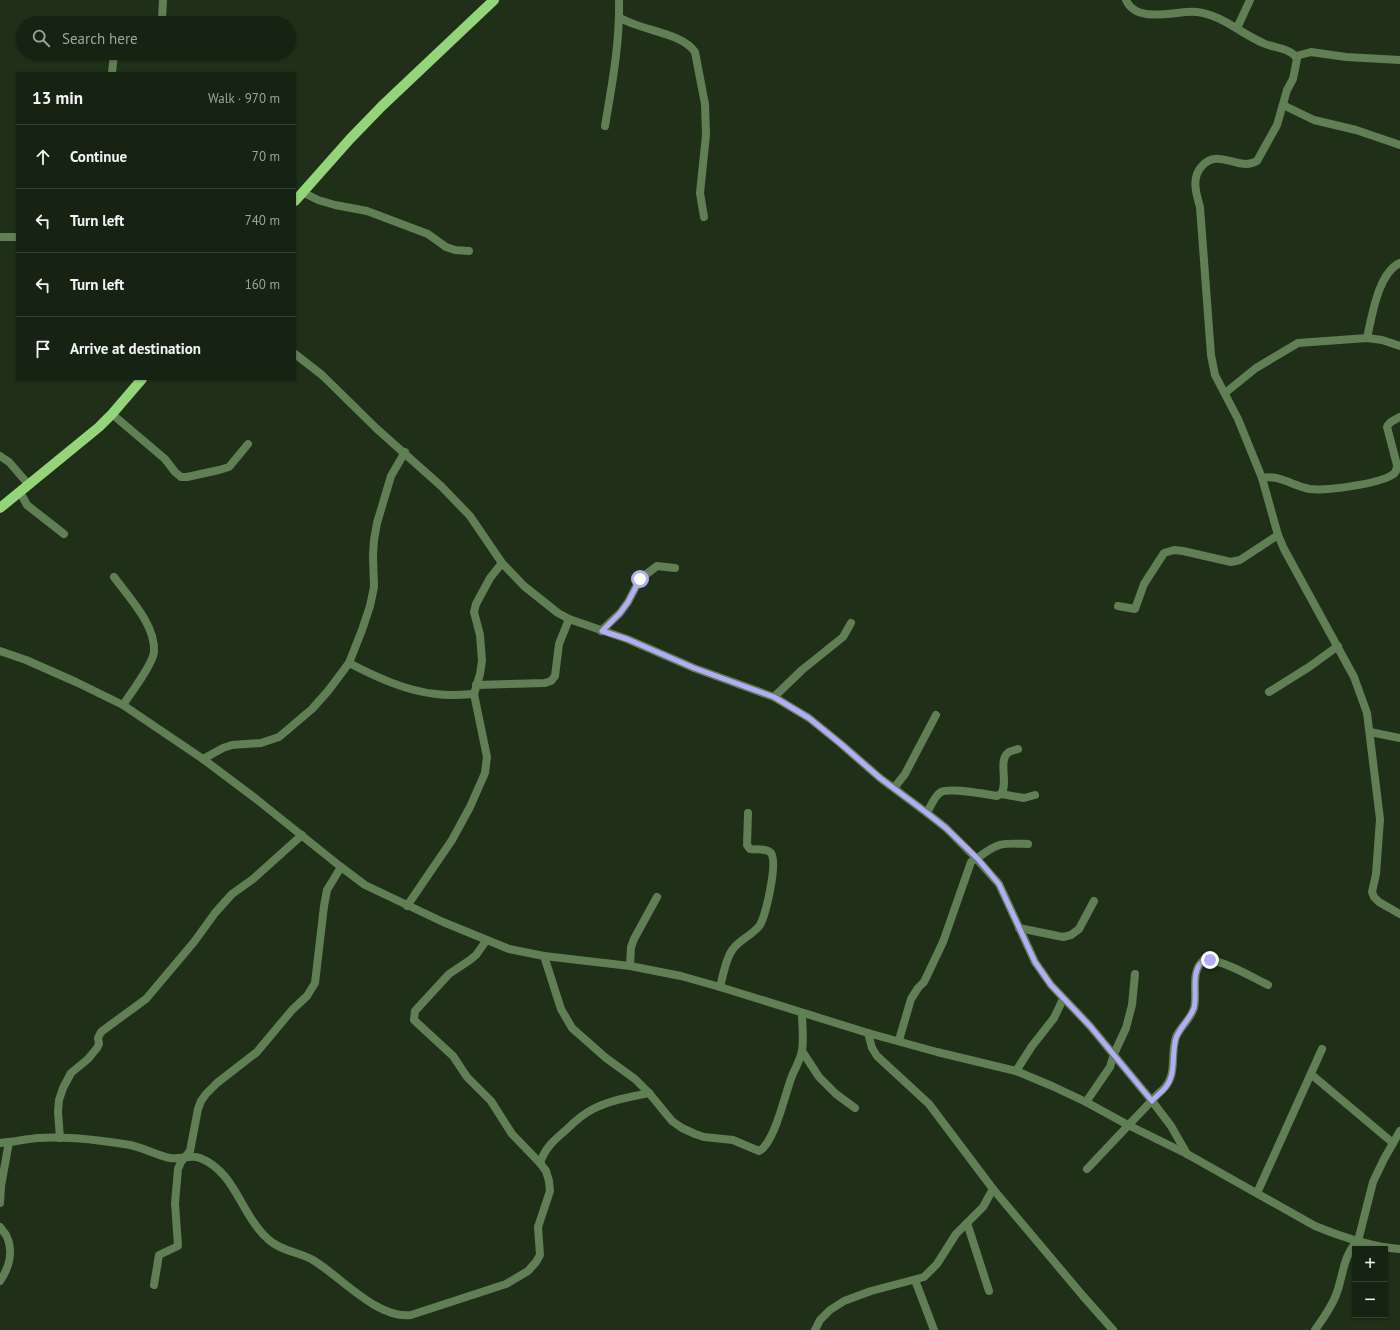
<!DOCTYPE html>
<meta charset="utf-8">
<style>
body{margin:0;font-family:"PT Sans",sans-serif;background:#202b1b;color:#f1f3f6}
.controls{position:absolute;right:12px;bottom:12px;display:grid;overflow:hidden;border-radius:0px;box-shadow:0 1px 3px #0004}
.controls button{width:36px;height:36px;display:grid;place-items:center;padding:0;border:0;border-bottom:1px solid #364032;background:#172312;color:#f1f3f6;font:20px sans-serif}
.stop{position:absolute;width:12px;height:12px;margin:-9px;border:3px solid #b3adf9;border-radius:50%;background:#fff}
.stop.end{background:#b3adf9;border-color:#fff;box-shadow:0 1px 4px #0008}
.list{margin:0;padding:0;list-style:none}
h2{display:flex;justify-content:space-between;align-items:center;height:52px;margin:0;padding:0 16px;font-size:17px}
h2 small{font-size:13px;font-weight:400;color:#9ea49f}
.list li{display:grid;grid-template-columns:26px 1fr auto;gap:12px;align-items:center;box-sizing:border-box;height:64px;padding:0 16px;border-top:1px solid #364032}
.list b{display:block;font-size:15px;white-space:nowrap}
.list em{font-size:13px;font-style:normal;color:#9ea49f}
.icon{flex:none;width:22px;height:22px;fill:none;stroke:currentColor;stroke-width:2;stroke-linecap:round;stroke-linejoin:round}
.map{position:relative;flex:none;width:1400px;height:1330px;overflow:hidden}
.search{position:absolute;background:#172312;box-shadow:0 1px 3px #0004;left:16px;top:16px;width:280px;height:44px;display:flex;align-items:center;gap:10px;box-sizing:border-box;padding:0 14px;border-radius:22px;color:#9ea49f;font-size:15px}
.panel{position:absolute;background:#172312;box-shadow:0 1px 3px #0004;left:16px;top:72px;width:280px;height:308px;border-radius:0px}
.map>svg:first-child{display:block}
.lines{fill:none;stroke-linecap:round;stroke-linejoin:round}
.minor{stroke:#607f54;stroke-width:8}
.major{stroke:#94d57a;stroke-width:10}
.route{stroke:#b3adf9;stroke-width:5}
</style>
<div class="map">
<svg width="1400" height="1330" viewBox="0 0 1400 1330">
<rect width="100%" height="100%" fill="#1f2f18"/>
<g class="lines">
<g class="minor">
<path d="M 1126,0 C 1137,25 1176,10 1197,12 C 1222,15 1240,33 1263,43 C 1273,48 1292,48 1297,59 L 1293,79 L 1287,90 L 1277,125 L 1257,161 C 1238,172 1218,147 1202,166 C 1191,178 1196,193 1200,207 L 1211,355 L 1215,375 L 1238,419 L 1262,478 L 1278,535 L 1284,549 L 1354,677 L 1367,713 L 1380,819 L 1376,874 L 1372,892 L 1374,897 L 1379,902 L 1400,914"/>
<path d="M 619,17 C 640,31 681,32 695,52 L 705,104 L 706,135 L 700,193 L 704,217"/>
<polyline points="160,23 162,19 163,0"/>
<polyline points="1237,28 1250,0"/>
<polyline points="1296,56 1311,52 1346,57 1400,60"/>
<polyline points="112,73 114,53"/>
<polyline points="1283,105 1314,120 1356,130 1400,145"/>
<path d="M 605,126 C 612,84 620,43 619,0"/>
<polyline points="304,193 318,200 335,205 367,211 428,234 446,247 455,250 469,251"/>
<polyline points="0,237 17,237"/>
<path d="M 1367,338 C 1372,316 1378,273 1400,263"/>
<polyline points="295,354 322,375 377,429 441,486 470,516 502,563 524,586 558,613 569,619 627,639 694,668 774,697 809,718 841,744 880,778 927,813 946,828 977,859 999,884 1035,962 1051,985 1090,1026 1152,1101 1171,1126 1187,1154"/>
<polyline points="1225,393 1256,368 1298,343 1367,338 1382,340 1400,346"/>
<polyline points="112,414 165,459 175,472 181,477 187,477 219,470 229,467 248,444"/>
<polyline points="0,456 9,462 29,485"/>
<path d="M 1262,478 C 1278,474 1293,486 1310,489 C 1326,491 1378,484 1392,475 C 1396,473 1397,469 1397,465 L 1387,427 C 1389,421 1395,420 1400,417"/>
<polyline points="20,492 27,505 64,534"/>
<path d="M 114,577 C 129,597 156,626 154,652 C 153,664 130,694 123,705"/>
<polyline points="1118,606 1135,609 1144,584 1164,553 1174,550 1183,551 1231,562 1240,560 1278,535"/>
<polyline points="601,631 620,613 628,602 640,579 657,566 675,568"/>
<path d="M 0,651 L 26,660 L 76,682 L 123,705 L 203,759 L 255,798 L 341,867 L 365,885 L 443,922 L 509,949 L 544,956 L 630,966 L 681,976 L 720,987 L 868,1033 L 937,1052 L 1016,1071 L 1052,1086 L 1086,1102 L 1128,1125 L 1187,1154 L 1315,1226 C 1342,1237 1371,1247 1400,1249"/>
<path d="M 349,663 C 376,677 406,691 436,694 C 449,696 461,695 474,694"/>
<polyline points="476,685 545,683 551,681 555,676 559,644 569,619"/>
<polyline points="1269,692 1309,667 1338,646"/>
<polyline points="774,697 802,670 843,637 851,623"/>
<polyline points="1370,732 1400,738"/>
<polyline points="203,759 223,748 232,745 261,743 279,737 312,709 328,691 349,663 362,630 370,606 374,587 373,555 374,540 377,523 391,476 405,452"/>
<polyline points="894,788 905,774 936,715"/>
<polyline points="1001,794 1024,798 1035,795"/>
<path d="M 927,813 C 931,806 934,796 941,792 C 950,788 986,794 997,796 L 1001,794 C 1009,783 997,760 1009,752 C 1011,751 1015,750 1018,749"/>
<polyline points="407,906 452,840 470,807 485,773 487,757 474,694 480,674 482,661 480,635 474,612 476,604 490,578 502,563"/>
<polyline points="1019,928 1063,937 1071,935 1079,929 1094,901"/>
<path d="M 544,956 L 561,1009 L 572,1028 L 606,1058 L 635,1079 L 649,1093 L 672,1121 L 682,1128 L 695,1134 L 704,1137 L 733,1140 L 759,1151 C 775,1143 785,1093 792,1076 C 795,1068 801,1059 802,1050 C 804,1040 802,1023 802,1013"/>
<polyline points="630,966 631,947 634,939 657,897"/>
<path d="M 720,987 C 723,976 726,957 733,949 C 740,939 753,935 760,925 C 766,914 778,863 771,853 C 767,848 756,850 750,849 L 747,845 L 748,813"/>
<polyline points="868,1033 872,1048 877,1056 929,1104 993,1189 1083,1296 1113,1330"/>
<path d="M 899,1040 L 911,999 L 918,988 L 924,982 L 943,942 L 971,862 C 974,859 976,859 979,857 C 999,842 1003,843 1028,844"/>
<polyline points="802,1051 819,1077 836,1094 855,1108"/>
<polyline points="1016,1071 1032,1046 1054,1018 1063,999"/>
<polyline points="1312,1075 1393,1143"/>
<polyline points="1086,1102 1110,1067 1114,1054 1126,1028 1132,1005 1135,974"/>
<polyline points="60,1138 58,1112 59,1100 63,1088 71,1073 88,1059 97,1048 99,1044 98,1038 101,1032 109,1026 146,999 194,942 215,913 232,894 253,879 302,835"/>
<path d="M 0,1143 C 13,1142 26,1139 39,1138 C 69,1136 100,1140 130,1145 C 144,1148 156,1155 170,1158 C 180,1160 191,1154 200,1158 C 236,1172 241,1216 269,1240 C 281,1251 299,1252 313,1260 C 341,1277 377,1319 411,1315 L 506,1284 L 528,1271 L 536,1262 L 540,1255 L 538,1227 L 550,1191 L 549,1181 L 546,1171 L 540,1163 L 512,1134 L 491,1101 L 467,1077 L 453,1056 L 414,1020 L 415,1011 L 449,974 L 470,960 L 476,955 L 486,941"/>
<path d="M 540,1163 C 545,1148 554,1140 566,1130 C 574,1122 583,1114 593,1109 C 610,1100 630,1097 649,1093"/>
<path d="M 1087,1169 L 1158,1094 C 1180,1077 1169,1059 1176,1037 C 1180,1027 1191,1019 1194,1008 C 1198,992 1189,971 1205,959 C 1227,962 1248,975 1268,985"/>
<polyline points="1257,1193 1322,1049"/>
<polyline points="0,1203 1,1186 9,1142"/>
<polyline points="967,1223 989,1291"/>
<path d="M 0,1227 C 2,1230 4,1232 6,1235 C 14,1251 9,1268 0,1281"/>
<polyline points="915,1280 934,1330"/>
<polyline points="154,1285 159,1255 178,1246 175,1203 178,1169 181,1162 190,1151 198,1109 201,1101 206,1094 217,1083 257,1052 292,1010 307,996 315,983 324,906 327,890 341,867"/>
<polyline points="815,1330 820,1320 830,1310 844,1301 871,1291 924,1277 937,1264 956,1234 983,1207 993,1189"/>
<path d="M 1315,1330 C 1323,1319 1331,1308 1336,1295 C 1343,1278 1343,1254 1358,1241 L 1373,1182 L 1384,1159 L 1400,1131"/>
</g>
<g class="major">
<polyline points="295,201 350,139 382,106 494,0"/>
<polyline points="0,508 99,427 112,414 142,379"/>
</g>
</g>
<g class="lines">
<path class="route" d="M 640,579 L 628,602 L 620,613 L 602,631 L 627,639 L 694,668 L 774,697 L 809,718 L 841,744 L 880,778 L 927,813 L 946,828 L 978,859 L 999,884 L 1035,962 L 1051,985 L 1090,1026 L 1152,1101 C 1156,1096 1161,1093 1165,1088 C 1177,1074 1171,1054 1176,1038 C 1180,1027 1190,1019 1194,1008 C 1198,992 1189,971 1205,959 L 1210,960"/>
</g>
</svg>
<div class="controls">
<button>+</button>
<button>−</button>
</div>
<div class="stop" style="left:640px;top:579px"></div>
<div class="stop end" style="left:1210px;top:960px"></div>
<div class="search"><svg class="icon" aria-label="search" viewBox="0 0 24 24"><circle cx="10" cy="10" r="6"/><path d="M15 15l6 6"/></svg>Search here</div>
<section class="panel">
<h2>13 min<small>Walk · 970 m</small></h2>
<ul class="list">
<li><svg class="icon" aria-label="ahead" viewBox="0 0 24 24"><path d="M12 20V5M6 11l6-6 6 6"/></svg><div><b>Continue</b></div><em>70 m</em></li>
<li><svg class="icon" aria-label="left" viewBox="0 0 24 24"><path d="M17 20v-9H6M10 6l-5 5 5 5"/></svg><div><b>Turn left</b></div><em>740 m</em></li>
<li><svg class="icon" aria-label="left" viewBox="0 0 24 24"><path d="M17 20v-9H6M10 6l-5 5 5 5"/></svg><div><b>Turn left</b></div><em>160 m</em></li>
<li><svg class="icon" aria-label="arrive" viewBox="0 0 24 24"><path d="M6 21V4h12l-3 4 3 4H6"/></svg><div><b>Arrive at destination</b></div></li>
</ul>
</section>
</div>
